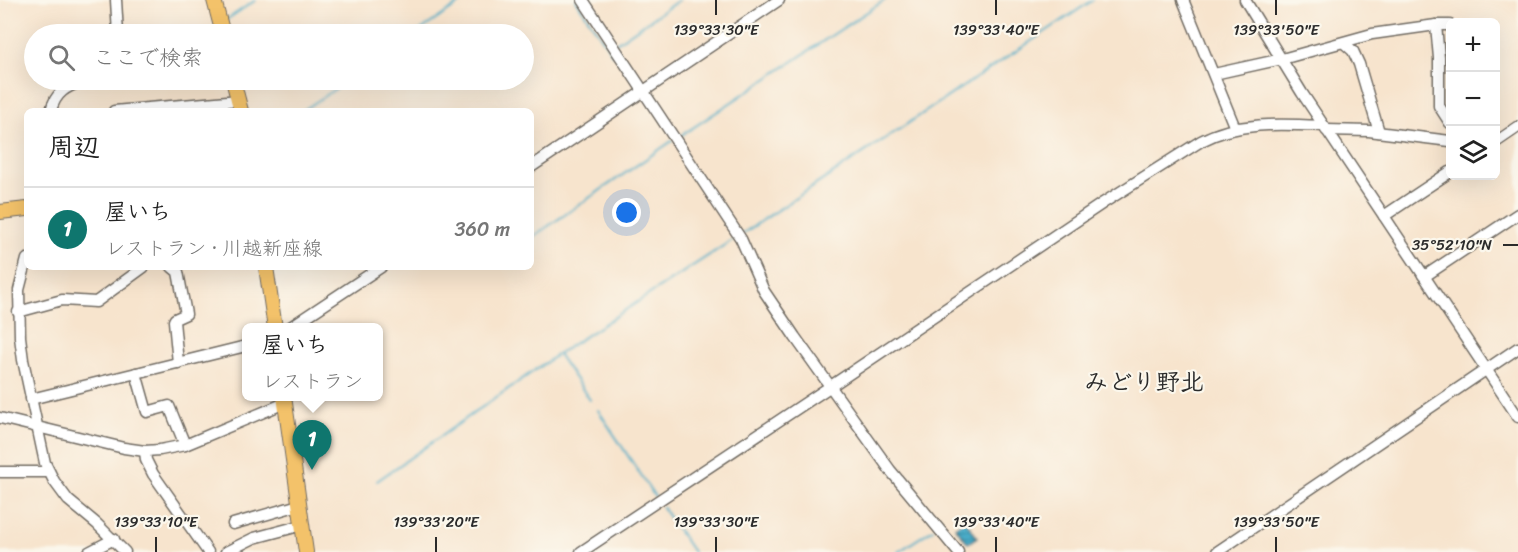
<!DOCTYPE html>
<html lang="ja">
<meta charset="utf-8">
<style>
body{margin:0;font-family:Sriracha,"Klee One",sans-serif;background:#f2f2f2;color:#222}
.controls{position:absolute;right:18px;top:18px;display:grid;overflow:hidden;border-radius:9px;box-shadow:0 6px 24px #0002}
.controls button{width:54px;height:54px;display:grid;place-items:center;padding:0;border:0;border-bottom:2px solid #e0e0e0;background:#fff;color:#222;font:30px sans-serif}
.you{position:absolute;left:627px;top:213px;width:21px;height:21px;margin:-15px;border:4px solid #fff;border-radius:50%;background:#1a73e8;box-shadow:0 0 0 9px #1a73e833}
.badge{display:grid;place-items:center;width:39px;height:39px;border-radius:50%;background:#0f766e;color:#fff;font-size:20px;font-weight:700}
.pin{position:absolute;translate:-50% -50px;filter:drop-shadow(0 2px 3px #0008)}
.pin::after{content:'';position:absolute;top:32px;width:21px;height:18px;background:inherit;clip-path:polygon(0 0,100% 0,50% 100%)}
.popup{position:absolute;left:242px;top:323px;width:141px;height:78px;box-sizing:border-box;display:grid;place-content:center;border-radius:9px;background:#fff;filter:drop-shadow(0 2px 4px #0005);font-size:20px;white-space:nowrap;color:#767676}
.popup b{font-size:22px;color:#222}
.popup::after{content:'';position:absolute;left:50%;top:100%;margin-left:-12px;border:12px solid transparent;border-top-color:#fff}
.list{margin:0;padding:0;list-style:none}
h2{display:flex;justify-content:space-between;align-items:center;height:78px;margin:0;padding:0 24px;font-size:26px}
h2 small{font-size:20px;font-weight:400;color:#767676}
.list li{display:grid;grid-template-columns:39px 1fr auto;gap:18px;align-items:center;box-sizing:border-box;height:84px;padding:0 24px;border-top:2px solid #e0e0e0}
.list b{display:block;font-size:22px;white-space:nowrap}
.list p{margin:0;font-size:20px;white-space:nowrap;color:#767676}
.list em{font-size:20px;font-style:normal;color:#767676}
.icon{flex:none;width:33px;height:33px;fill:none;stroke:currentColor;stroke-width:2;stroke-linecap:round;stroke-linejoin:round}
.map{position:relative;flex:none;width:1518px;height:552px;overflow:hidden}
.search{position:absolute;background:#fff;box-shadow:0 6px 24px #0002;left:24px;top:24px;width:510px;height:66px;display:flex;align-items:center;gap:15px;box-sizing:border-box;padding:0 21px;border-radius:33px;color:#767676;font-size:22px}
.panel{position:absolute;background:#fff;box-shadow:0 6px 24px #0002;left:24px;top:108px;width:510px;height:162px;border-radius:9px}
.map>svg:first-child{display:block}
.water{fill:url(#water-rules);stroke:#3a6c7a;stroke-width:1.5}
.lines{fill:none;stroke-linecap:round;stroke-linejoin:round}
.stream{stroke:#48acc8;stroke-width:2}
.minor-casing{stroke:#726c64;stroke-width:13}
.major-casing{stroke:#726c64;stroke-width:16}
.minor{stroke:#fff;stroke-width:10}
.major{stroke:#f3c26a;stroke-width:14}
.ticks{fill:none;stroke:#2b2b2b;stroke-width:2}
.labels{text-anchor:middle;stroke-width:4.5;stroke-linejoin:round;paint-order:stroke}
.quarter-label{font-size:24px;font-weight:bold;fill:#2b2b2b;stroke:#fbf7ec}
.ticks-label{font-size:15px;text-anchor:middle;fill:#2b2b2b;stroke:#fbf7ec;stroke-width:4.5;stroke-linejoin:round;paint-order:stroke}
</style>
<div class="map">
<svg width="1518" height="552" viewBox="0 0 1518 552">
<defs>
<pattern id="water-rules" width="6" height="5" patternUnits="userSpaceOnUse" patternTransform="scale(1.5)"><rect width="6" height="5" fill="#48acc8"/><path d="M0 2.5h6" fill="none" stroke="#3c8ca3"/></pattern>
</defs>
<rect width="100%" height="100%" fill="#fbf7ec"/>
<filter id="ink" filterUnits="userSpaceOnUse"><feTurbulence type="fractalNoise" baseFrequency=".0167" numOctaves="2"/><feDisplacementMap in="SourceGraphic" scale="12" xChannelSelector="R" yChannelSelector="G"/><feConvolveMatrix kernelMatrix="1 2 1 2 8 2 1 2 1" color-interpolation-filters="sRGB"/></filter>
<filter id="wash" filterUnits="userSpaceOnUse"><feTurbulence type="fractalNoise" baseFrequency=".008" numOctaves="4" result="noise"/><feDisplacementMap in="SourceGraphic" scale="24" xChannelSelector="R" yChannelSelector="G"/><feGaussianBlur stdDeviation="1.35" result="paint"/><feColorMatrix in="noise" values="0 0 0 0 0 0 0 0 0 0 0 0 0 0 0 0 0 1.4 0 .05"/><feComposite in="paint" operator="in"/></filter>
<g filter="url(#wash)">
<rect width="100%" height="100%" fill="#f7e4cd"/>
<polygon class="water" points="965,520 977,537 968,543 955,527"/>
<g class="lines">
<g class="stream">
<polyline points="576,0 613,55"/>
<polyline points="226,20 256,0"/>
<polyline points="415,34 465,0"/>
<polyline points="616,43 679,0"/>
<polyline points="302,111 349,80"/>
<polyline points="679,137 885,0"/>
<polyline points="742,234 1093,0"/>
<polyline points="531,238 672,141"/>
<polyline points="558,354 590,400"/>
<polyline points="598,410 655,497"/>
<polyline points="377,481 558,354 737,237"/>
<polyline points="662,507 693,552"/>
<polyline points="898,552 933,529"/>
</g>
</g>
</g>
<g filter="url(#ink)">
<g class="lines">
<g class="minor-casing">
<g id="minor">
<polyline points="116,0 118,34"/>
<polyline points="583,0 741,239 764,291 795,337 890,470 958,552"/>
<polyline points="1183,0 1235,128"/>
<polyline points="1245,0 1302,93 1518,417"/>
<polyline points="1436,25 1439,58 1439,106 1450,123"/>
<polyline points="1344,43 1353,51 1359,64 1379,132"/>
<polyline points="1214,74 1282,59 1372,34 1436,25 1450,25"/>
<path d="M 51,111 C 55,92 67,87 84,80"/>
<polyline points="114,111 239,100"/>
<polyline points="1326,130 1369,131 1450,141"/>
<polyline points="1496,142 1518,127"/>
<polyline points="531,167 779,0"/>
<polyline points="1384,216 1450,172"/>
<polyline points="27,259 19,290 20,337 23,360 45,463 54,481 68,500 97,524 125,552"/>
<polyline points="172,267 178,272 186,314 175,319 174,321 178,363"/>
<polyline points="1423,275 1428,274 1518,214"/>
<polyline points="18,312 62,300 96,302 144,267"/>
<polyline points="289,328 381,267"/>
<polyline points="136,373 147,412 169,406 185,445"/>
<polyline points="31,399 246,346"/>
<polyline points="0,418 124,448 145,451 160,450 185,445 285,403"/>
<polyline points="145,451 146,460 153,474 208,552"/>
<polyline points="0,472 49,472"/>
<polyline points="233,524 299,505"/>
<polyline points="89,552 114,539"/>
<polyline points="226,552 254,538 303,525"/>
<path d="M 581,552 L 831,386 L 1103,203 L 1201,141 C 1238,121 1283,124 1324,126"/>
<polyline points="1217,552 1518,348"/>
</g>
</g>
<g class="major-casing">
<g id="major">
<polyline points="214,0 223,34"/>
<polyline points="233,80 241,111"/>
<polyline points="0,212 27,209"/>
<polyline points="266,267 275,328"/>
<polyline points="284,396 306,552"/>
</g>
</g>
<use href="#minor" class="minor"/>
<use href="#major" class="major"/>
</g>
</g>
<path class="ticks" d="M 716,0 L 716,15M 996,0 L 996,15M 1276,0 L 1276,15M 1503,245 L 1518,245M 156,537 L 156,552M 436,537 L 436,552M 716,537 L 716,552M 996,537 L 996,552M 1276,537 L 1276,552"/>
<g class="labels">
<g class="quarter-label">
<text x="1144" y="390">みどり野北</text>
</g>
</g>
<g class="ticks-label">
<text x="716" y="35">139°33'30"E</text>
<text x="996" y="35">139°33'40"E</text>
<text x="1276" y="35">139°33'50"E</text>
<text x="1452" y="250">35°52'10"N</text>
<text x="156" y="527">139°33'10"E</text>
<text x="436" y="527">139°33'20"E</text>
<text x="716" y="527">139°33'30"E</text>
<text x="996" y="527">139°33'40"E</text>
<text x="1276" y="527">139°33'50"E</text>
</g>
</svg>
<div class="controls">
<button>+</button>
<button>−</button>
<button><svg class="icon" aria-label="layers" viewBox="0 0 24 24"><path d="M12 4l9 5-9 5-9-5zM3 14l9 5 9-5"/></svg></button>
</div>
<div class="you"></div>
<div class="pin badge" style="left:312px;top:470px">1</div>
<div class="popup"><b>屋いち</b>レストラン</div>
<div class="search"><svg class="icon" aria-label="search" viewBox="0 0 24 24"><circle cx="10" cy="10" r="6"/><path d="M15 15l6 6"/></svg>ここで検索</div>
<section class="panel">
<h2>周辺<small></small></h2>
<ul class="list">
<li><span class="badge">1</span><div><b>屋いち</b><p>レストラン · 川越新座線</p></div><em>360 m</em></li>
</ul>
</section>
</div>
